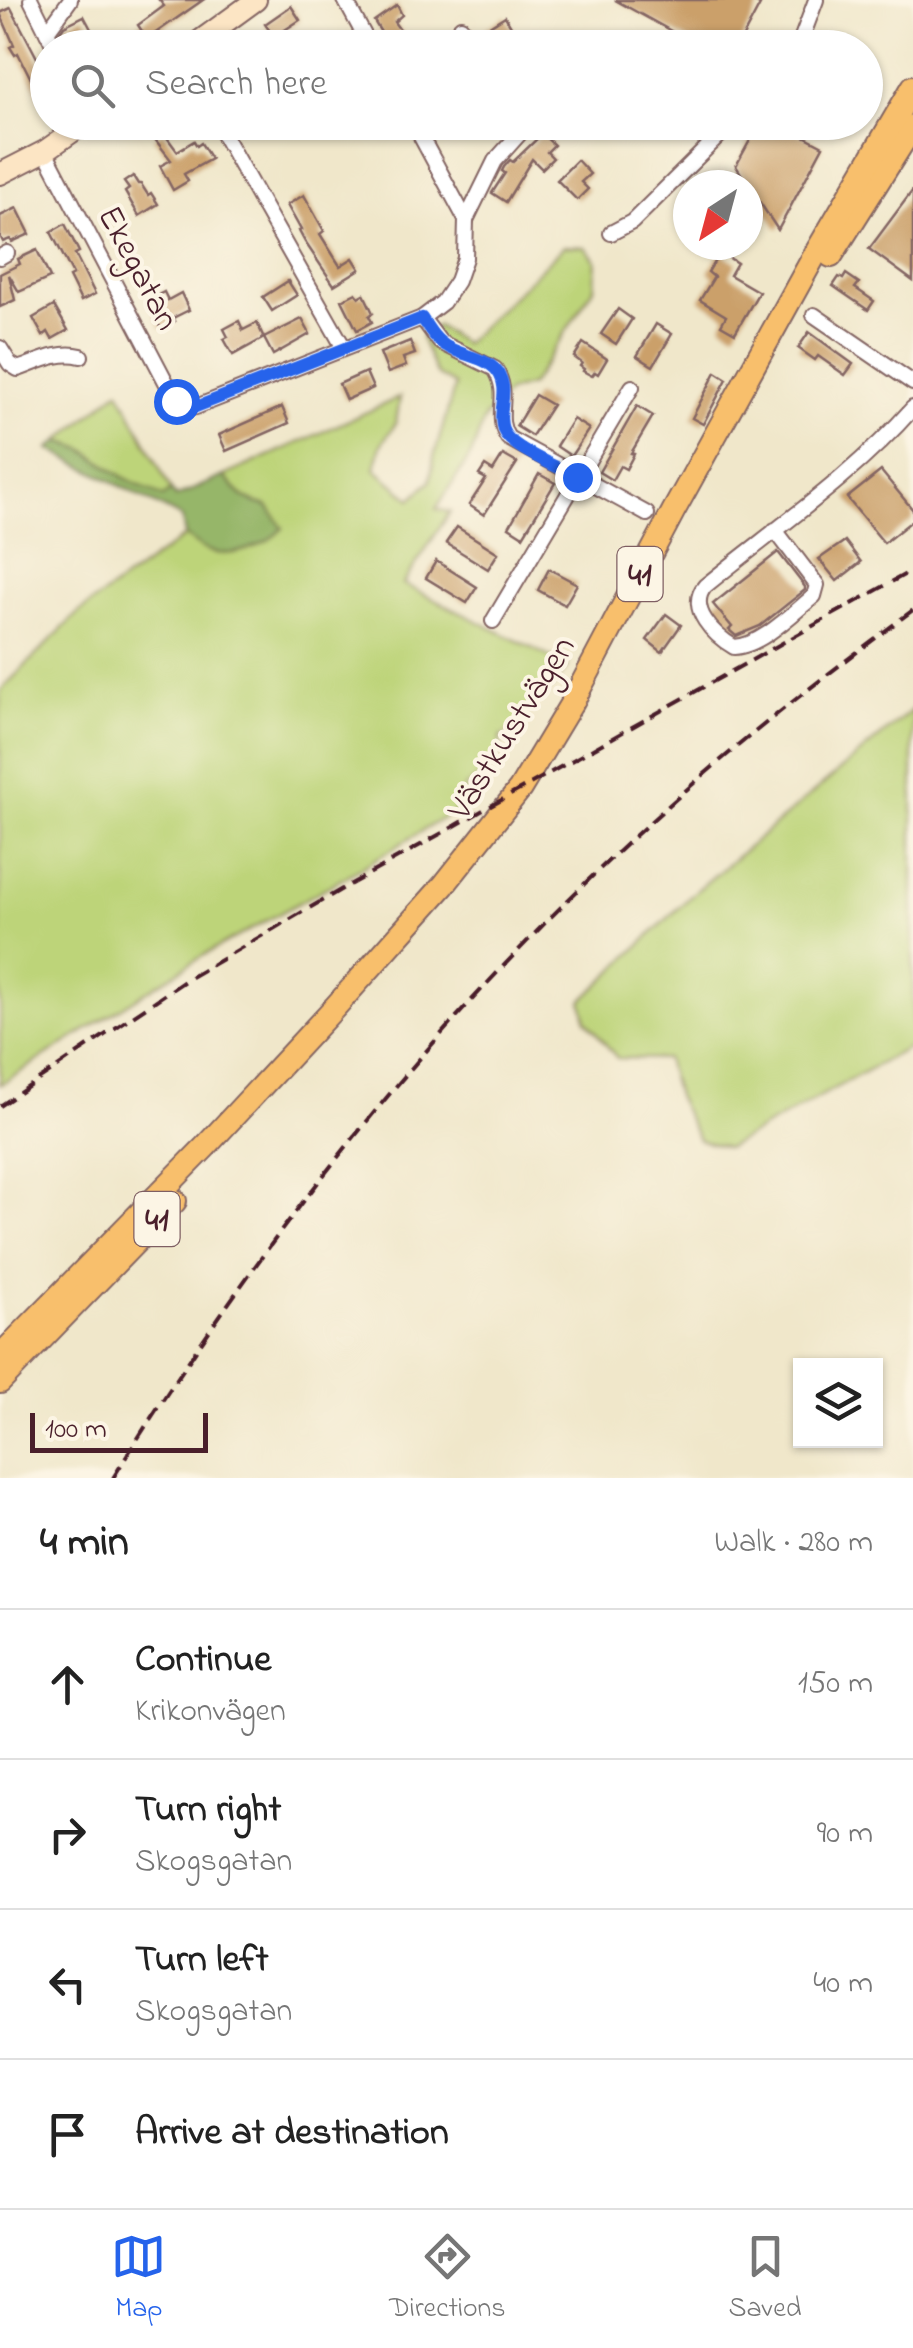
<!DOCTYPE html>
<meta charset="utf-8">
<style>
body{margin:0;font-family:"Indie Flower",sans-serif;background:#f2f2f2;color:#222}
.controls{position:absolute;right:30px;bottom:30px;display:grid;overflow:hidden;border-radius:0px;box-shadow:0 2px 8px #0004}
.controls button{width:90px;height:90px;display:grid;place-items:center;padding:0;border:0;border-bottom:2px solid #e0e0e0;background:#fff;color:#222;font:50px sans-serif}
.compass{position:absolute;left:673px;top:170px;width:90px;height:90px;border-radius:50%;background:#fff;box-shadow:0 2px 8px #0004;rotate:216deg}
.scale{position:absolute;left:30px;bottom:25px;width:178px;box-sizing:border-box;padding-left:10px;border:5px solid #4a1f2b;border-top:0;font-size:28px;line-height:35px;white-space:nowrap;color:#4a1f2b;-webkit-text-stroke:8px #fcf5e5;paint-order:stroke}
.stop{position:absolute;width:30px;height:30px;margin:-22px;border:8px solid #2563eb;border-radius:50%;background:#fff}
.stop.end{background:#2563eb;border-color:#fff;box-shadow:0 2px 10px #0008}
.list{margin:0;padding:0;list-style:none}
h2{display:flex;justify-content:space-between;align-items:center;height:130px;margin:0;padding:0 40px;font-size:42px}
h2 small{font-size:32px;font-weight:400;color:#767676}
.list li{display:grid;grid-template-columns:65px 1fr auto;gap:30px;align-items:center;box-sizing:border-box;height:150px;padding:0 40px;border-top:2px solid #e0e0e0}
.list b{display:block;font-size:38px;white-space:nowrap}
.list p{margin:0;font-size:32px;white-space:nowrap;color:#767676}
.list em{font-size:32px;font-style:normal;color:#767676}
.icon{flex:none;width:55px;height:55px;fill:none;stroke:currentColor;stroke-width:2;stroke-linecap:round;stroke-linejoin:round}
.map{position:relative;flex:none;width:913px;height:1478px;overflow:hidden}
.search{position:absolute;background:#fff;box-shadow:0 2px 8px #0004;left:30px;right:30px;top:30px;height:110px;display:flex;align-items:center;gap:25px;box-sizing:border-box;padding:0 35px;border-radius:55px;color:#767676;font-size:38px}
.sheet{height:730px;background:#fff}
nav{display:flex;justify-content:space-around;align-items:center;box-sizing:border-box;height:140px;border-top:2px solid #e0e0e0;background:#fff;font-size:28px;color:#767676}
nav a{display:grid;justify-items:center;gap:5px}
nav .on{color:#2563eb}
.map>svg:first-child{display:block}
.green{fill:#bdd479;stroke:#847a52;stroke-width:2.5}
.forest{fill:#96b669;stroke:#706a4a;stroke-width:2.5}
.building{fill:#cba06a}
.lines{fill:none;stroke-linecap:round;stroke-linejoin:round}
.street-casing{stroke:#846563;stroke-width:18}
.secondary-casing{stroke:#846563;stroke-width:24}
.primary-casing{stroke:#846563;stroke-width:26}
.street{stroke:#fff;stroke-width:14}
.secondary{stroke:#fce5c4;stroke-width:20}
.primary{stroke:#f8bf6c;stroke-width:22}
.rail{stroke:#4a1f2b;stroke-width:4;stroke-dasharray:15 8;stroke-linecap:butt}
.route{stroke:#2563eb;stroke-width:12}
.labels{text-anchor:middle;stroke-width:8;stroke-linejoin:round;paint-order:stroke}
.shield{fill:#fcf5e5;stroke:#7f5f63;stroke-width:2.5}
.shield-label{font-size:32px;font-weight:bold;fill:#4a1f2b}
.street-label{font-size:35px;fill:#4a1f2b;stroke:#fcf5e5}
</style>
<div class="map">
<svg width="913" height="1478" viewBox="0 0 913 1478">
<rect width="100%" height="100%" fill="#fcf5e5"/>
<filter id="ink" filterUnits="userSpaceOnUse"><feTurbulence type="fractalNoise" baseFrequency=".01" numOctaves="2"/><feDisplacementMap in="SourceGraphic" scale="20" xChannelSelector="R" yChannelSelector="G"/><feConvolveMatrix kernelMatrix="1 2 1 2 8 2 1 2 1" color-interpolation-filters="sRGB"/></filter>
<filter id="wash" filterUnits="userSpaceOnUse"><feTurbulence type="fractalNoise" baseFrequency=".0048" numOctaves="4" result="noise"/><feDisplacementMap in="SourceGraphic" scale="40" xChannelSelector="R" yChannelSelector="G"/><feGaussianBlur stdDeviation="2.25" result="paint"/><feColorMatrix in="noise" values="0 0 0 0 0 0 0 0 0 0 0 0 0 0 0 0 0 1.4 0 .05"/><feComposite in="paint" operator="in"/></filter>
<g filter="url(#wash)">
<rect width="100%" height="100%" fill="#f0e7ca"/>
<g class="green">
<path d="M 564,246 L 585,247 L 596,261 L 594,288 L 531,385 L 508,392 L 485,417 L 471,455 L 436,509 L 450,512 L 403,584 L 568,666 L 553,686 L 526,710 L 519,725 L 501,737 C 500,764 484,774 464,788 L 473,800 L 356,871 L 199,958 L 0,1085 L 0,691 L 77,614 L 185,536 L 208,551 L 253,503 L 238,494 L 224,476 L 400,397 L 396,423 L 381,445 L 375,469 L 411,499 L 430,482 L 434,457 L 455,385 L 436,374 L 421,337 L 437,326 L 464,344 Z"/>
<polygon points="119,390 171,490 163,497 123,477 83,449 59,441"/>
<polygon points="913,709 913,1045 727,1148 699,1140 676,1096 666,1059 617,1058 586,1020 582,1001 696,891"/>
</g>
<path class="forest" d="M 59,441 L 83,449 L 123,477 L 163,497 L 171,490 L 176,497 L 224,476 C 238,494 245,501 268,506 L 283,528 C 266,546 230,560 206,550 C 199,547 192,540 185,536 L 182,518 L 49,449 Z"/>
<g id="blocks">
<g class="building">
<polygon points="159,0 203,0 147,39 138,25 164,6"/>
<polygon points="615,0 750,0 760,5 737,48 702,48"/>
<polygon points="397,5 402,15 394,22 405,37 390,47 374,21"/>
<polygon points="291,6 300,20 274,37 265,24"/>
<polygon points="11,8 48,79 48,113 18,53 15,55 10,47 14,45 0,13"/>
<polygon points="84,16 101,48 66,48 59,33 64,26"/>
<polygon points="505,16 524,48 497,48 485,29"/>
<polygon points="760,122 777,122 823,146 778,230 736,166"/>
<polygon points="163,132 177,151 194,141 197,146 201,143 211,159 184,174 188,181 173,190 160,166 171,160 154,138"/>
<polygon points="542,134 554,145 547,152 553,158 542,169 532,159 506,202 492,193 505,173 502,171 504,167 510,160 513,162"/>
<polygon points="577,160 590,174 581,182 588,189 577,200 557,180"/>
<polygon points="133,176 138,184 141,184 148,195 151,193 158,204 139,216 125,192 129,189 124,182"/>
<polygon points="913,190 913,281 869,249"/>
<polygon points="304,195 324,231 320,234 340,266 353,258 360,269 334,285 305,242 299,231 301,230 287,205"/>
<polygon points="17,208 30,234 12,242 10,239 3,242 0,236 0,216"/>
<polygon points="65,224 79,252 75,254 95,294 81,301 69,277 73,275 51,232"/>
<polygon points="37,250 50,278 19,292 9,275 15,300 0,307 0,274 20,264 18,259"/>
<polygon points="720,252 737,263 730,275 759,292 735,333 721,325 726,316 700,300 714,277 708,272"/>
<polygon points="846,274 859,283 855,288 874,301 868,310 833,286 839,277 843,279"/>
<polygon points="288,281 297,295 272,311 263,297"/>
<polygon points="164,292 168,300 181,293 189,310 173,318 175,321 161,329 154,315 161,311 154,297"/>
<polygon points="356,293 359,297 364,294 373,313 369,316 372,322 357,330 342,300"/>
<polygon points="54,306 68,330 52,339 48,332 43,336 33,318"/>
<polygon points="618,309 632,319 616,344 601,334"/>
<polygon points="302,319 310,334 273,355 264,338"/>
<polygon points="239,321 243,330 257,323 264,338 233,355 224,339 228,337 224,329"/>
<polygon points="656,324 672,334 653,366 637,356"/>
<polygon points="809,332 853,364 845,375 818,356 815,360 798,348"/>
<polygon points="410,341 415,354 403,358 406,366 388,373 380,353"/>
<polygon points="583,343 607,359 598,374 595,372 592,376 583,371 584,369 580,366 582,363 574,357"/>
<polygon points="366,372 373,388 346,400 339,384"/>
<polygon points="716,372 727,379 703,424 692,418"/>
<polygon points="535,395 552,405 532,436 516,426"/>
<polygon points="637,406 653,416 631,453 634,454 626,469 620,466 612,480 599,472"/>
<polygon points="282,407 289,423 226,451 219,435"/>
<polygon points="573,419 589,429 571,456 556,446"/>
<polygon points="503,455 517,463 484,515 469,505 486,479 479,475 485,466 493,471"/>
<polygon points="881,471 913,510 913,520 884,543 847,498"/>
<polygon points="539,474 555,483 523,536 509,527"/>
<polygon points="457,527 498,553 488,569 446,543"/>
<polygon points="845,541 861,562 837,581 819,559"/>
<polygon points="778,552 805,587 805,590 760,626 736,636 729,630 732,627 713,604"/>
<polygon points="436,561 477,587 467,603 426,578"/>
<polygon points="549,569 577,584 565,605 538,590"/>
<polygon points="666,614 681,625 662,652 647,640"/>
</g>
</g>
</g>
<g filter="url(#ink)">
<use href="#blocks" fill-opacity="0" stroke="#846563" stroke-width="2.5"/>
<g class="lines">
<g class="street-casing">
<g id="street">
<polyline points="31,0 55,48"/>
<polyline points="345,0 371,48"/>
<polyline points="461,27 474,48"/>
<polyline points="47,32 70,0"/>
<polyline points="798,48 816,0"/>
<polyline points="216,122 344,348"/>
<polyline points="45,151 176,401 185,409 196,407 422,318 443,302 457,281 465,258 466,220 413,122"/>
<polyline points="466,220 495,161 530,122"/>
<polyline points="611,233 632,222 733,122"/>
<polyline points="0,257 7,253"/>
<polyline points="814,315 913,383"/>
<path d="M 422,318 L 440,342 L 495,369 C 512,396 493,416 508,438 L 647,514"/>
<path d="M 0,348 L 10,364 L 18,369 C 38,362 60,350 81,356"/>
<path d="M 775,530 L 817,585 L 814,596 C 793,613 761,646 734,647 C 715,636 686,608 705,586 C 775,529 853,476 913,408"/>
<polyline points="493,621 632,387"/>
</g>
</g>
<g class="secondary-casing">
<g id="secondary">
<polyline points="190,48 256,0"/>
<polyline points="0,174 45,151 86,122"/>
</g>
</g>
<g class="primary-casing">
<g id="primary">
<polyline points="831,256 913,126"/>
<polyline points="0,1356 205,1147 336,1006 444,885 520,789 573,701 674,510 817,251 913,87"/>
<polyline points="0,1382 175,1201"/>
</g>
</g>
<use href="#street" class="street"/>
<use href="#secondary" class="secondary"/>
<use href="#primary" class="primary"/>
<g class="rail">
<polyline points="0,1106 186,980 342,889 913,570"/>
<path d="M 113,1478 C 273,1220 464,983 693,784 C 764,722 838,666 913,610"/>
</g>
</g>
</g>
<g class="lines" filter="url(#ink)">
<path class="route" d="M 176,401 L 185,409 L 196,407 L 422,318 C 429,329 436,341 448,347 C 463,356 485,357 497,371 C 512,391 495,412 504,432 C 511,448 560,468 577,477"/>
</g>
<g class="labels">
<g class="shield">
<rect x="617.5" y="547" width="45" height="54" rx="8"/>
<rect x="134.5" y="1192" width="45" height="54" rx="8"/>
</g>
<g class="shield-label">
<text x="640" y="585">41</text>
<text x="157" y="1230">41</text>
</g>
<g class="street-label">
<text transform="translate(140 267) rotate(62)" y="12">Ekegatan</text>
<text transform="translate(510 727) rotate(-58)" y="12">Västkustvägen</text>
</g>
</g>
</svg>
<div class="controls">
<button><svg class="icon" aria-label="layers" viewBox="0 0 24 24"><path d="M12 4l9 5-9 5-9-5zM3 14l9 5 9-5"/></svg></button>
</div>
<svg class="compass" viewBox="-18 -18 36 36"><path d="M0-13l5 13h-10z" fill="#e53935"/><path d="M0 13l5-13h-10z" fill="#767676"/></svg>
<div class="scale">100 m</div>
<div class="stop" style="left:176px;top:401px"></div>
<div class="stop end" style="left:577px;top:477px"></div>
<div class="search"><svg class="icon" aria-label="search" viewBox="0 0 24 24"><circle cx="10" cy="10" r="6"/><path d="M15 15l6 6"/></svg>Search here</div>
</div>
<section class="sheet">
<h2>4 min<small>Walk · 280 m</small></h2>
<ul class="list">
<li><svg class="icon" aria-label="ahead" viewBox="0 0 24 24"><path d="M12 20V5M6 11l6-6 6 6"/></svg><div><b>Continue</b><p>Krikonvägen</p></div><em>150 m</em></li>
<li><svg class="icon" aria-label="right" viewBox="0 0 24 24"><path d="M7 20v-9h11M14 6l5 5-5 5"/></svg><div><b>Turn right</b><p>Skogsgatan</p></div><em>90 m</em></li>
<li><svg class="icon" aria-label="left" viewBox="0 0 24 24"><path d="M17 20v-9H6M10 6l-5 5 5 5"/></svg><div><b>Turn left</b><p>Skogsgatan</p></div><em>40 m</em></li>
<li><svg class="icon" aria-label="arrive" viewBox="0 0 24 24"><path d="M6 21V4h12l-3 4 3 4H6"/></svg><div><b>Arrive at destination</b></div></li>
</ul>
</section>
<nav>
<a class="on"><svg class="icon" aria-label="map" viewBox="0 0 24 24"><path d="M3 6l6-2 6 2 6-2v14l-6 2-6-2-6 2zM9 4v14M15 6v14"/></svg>Map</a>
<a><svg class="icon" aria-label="directions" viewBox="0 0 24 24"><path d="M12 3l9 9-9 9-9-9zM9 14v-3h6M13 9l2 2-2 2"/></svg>Directions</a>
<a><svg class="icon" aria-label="saved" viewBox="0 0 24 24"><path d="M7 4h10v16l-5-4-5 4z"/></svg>Saved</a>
</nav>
